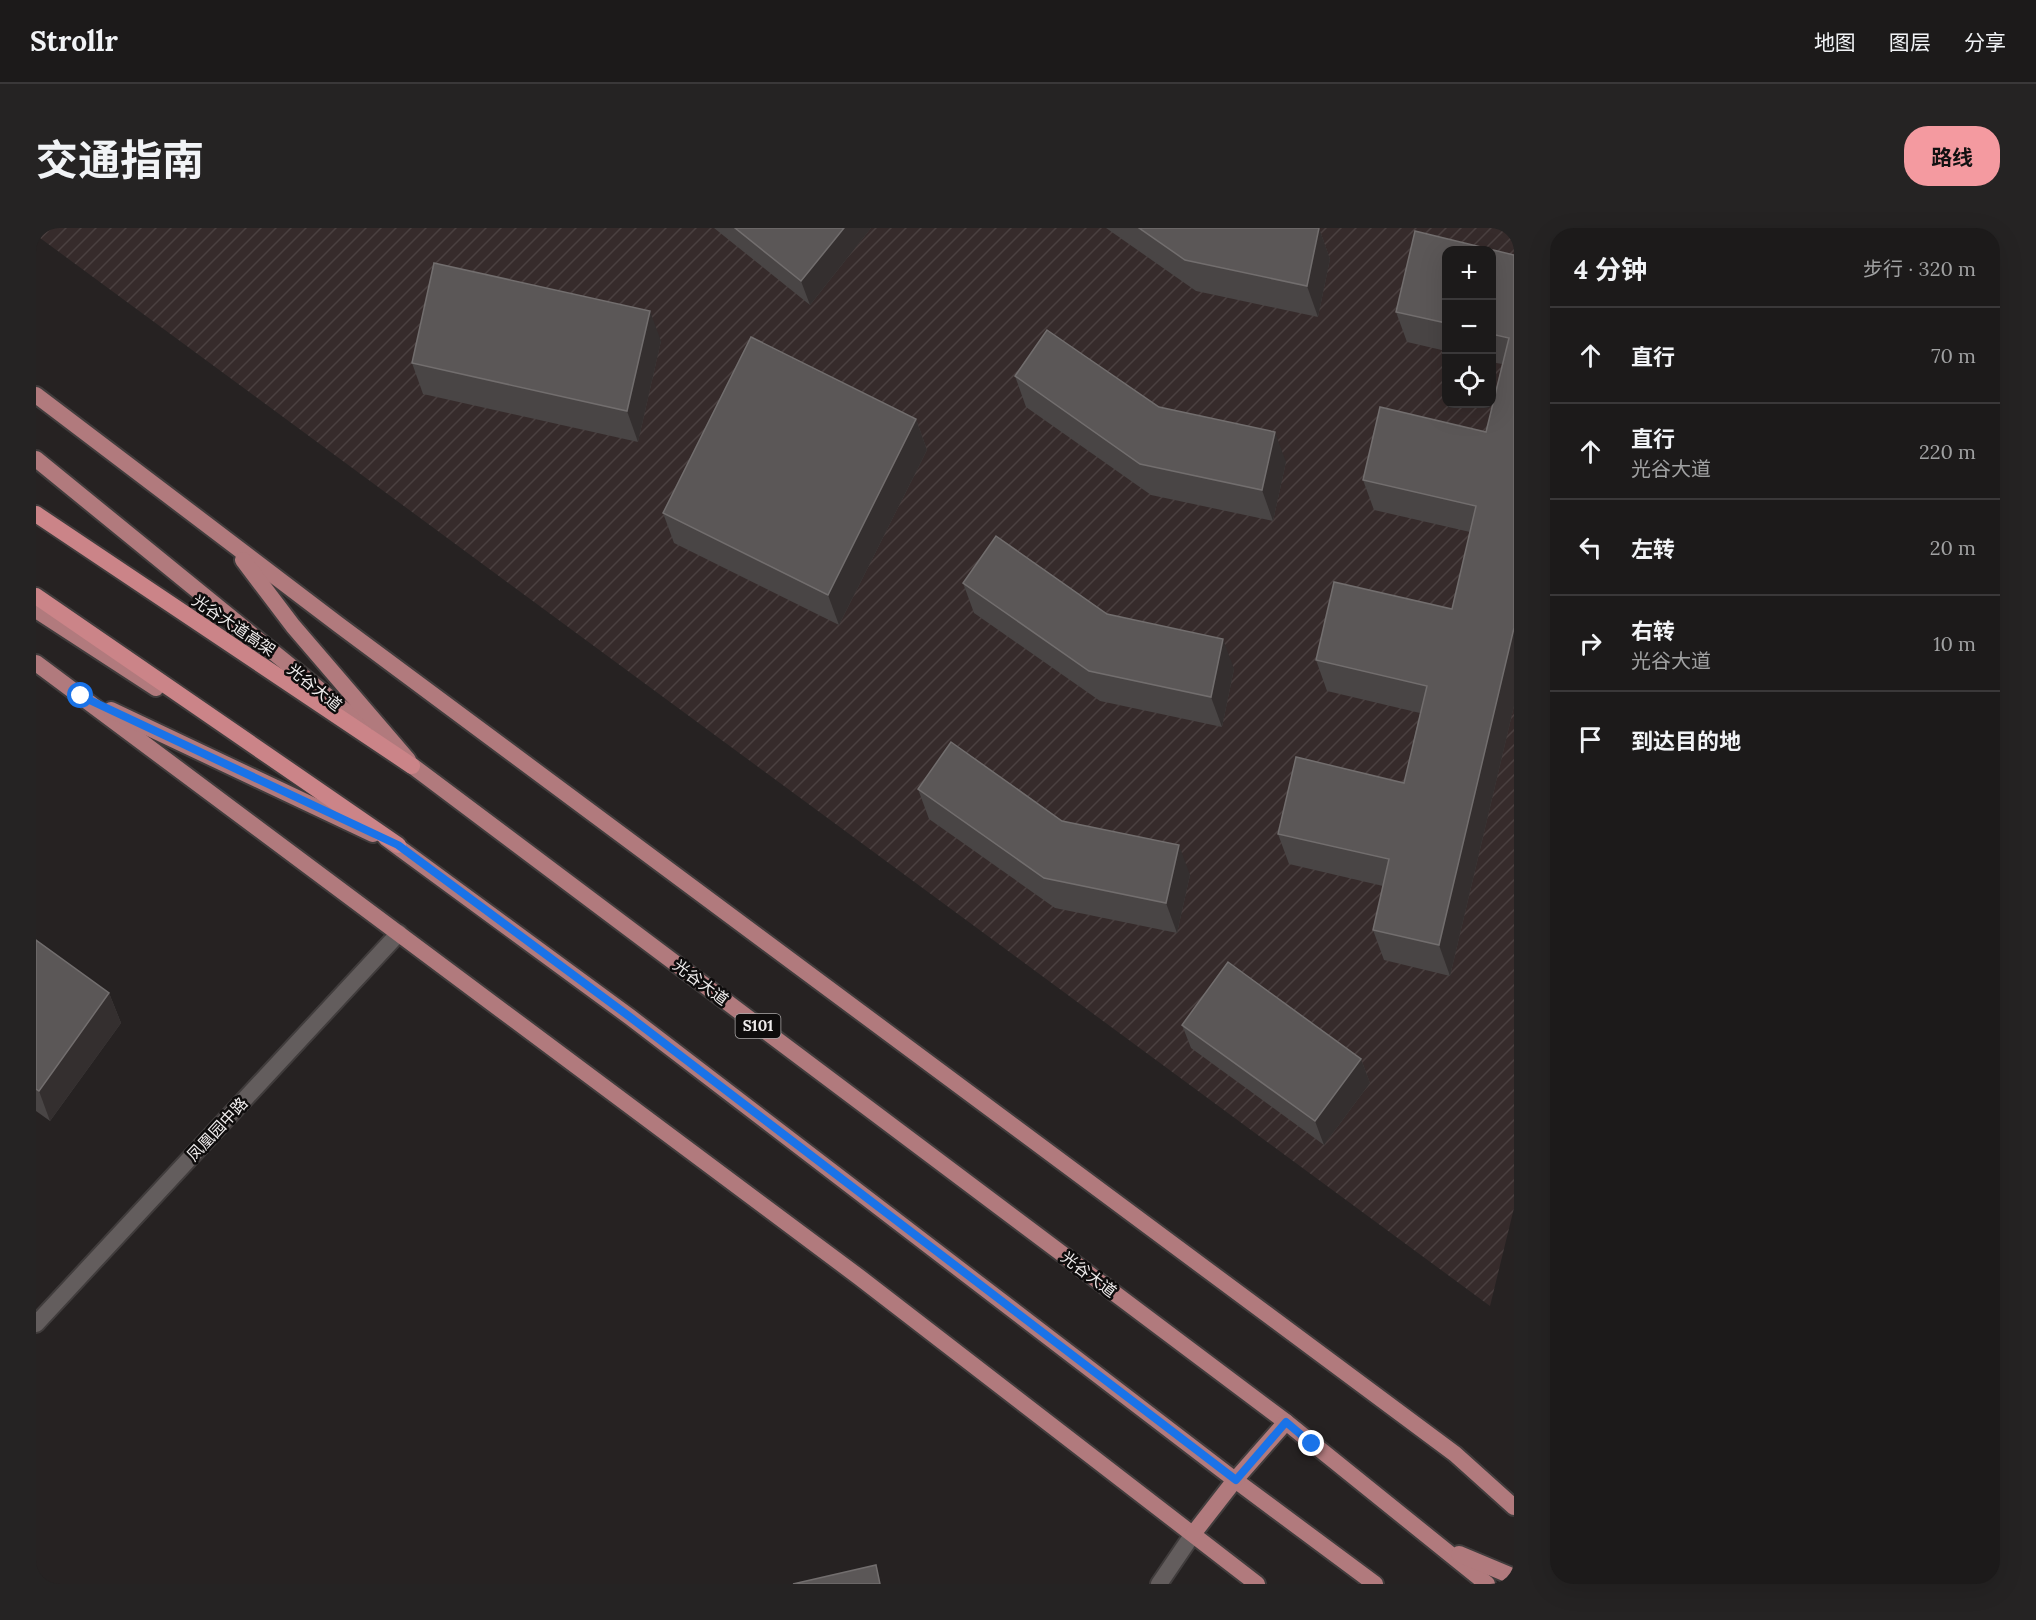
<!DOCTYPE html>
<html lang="zh">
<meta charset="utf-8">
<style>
body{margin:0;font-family:Lora,"Noto Sans SC",serif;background:#252323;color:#f1f3f6}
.controls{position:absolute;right:18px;top:18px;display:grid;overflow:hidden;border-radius:12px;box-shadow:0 6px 24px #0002}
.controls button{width:54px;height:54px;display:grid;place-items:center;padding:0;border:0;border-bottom:2px solid #3a3839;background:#1c1a1a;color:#f1f3f6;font:30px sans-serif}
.stop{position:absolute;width:18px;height:18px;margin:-14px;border:4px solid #1a73e8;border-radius:50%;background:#fff}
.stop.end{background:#1a73e8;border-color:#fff;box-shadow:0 2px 6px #0008}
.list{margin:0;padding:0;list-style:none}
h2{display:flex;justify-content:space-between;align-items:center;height:78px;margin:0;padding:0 24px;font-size:26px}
h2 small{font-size:20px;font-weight:400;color:#a0a1a2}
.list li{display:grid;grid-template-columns:39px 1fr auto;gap:18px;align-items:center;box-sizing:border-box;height:96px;padding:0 24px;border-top:2px solid #3a3839}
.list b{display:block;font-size:22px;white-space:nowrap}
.list p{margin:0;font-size:20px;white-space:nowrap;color:#a0a1a2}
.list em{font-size:20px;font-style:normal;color:#a0a1a2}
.icon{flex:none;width:33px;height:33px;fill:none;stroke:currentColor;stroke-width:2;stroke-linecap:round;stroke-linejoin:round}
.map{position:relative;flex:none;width:1478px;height:1356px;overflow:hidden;border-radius:24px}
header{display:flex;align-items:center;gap:36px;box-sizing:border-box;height:84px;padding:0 30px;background:#1c1a1a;border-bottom:2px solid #3a3839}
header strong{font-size:28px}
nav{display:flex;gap:33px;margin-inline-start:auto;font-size:21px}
.intro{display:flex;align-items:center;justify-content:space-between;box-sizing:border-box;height:144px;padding:0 36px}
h1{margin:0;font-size:42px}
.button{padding:15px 27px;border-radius:24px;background:#f49aa0;color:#111;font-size:21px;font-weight:700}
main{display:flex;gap:36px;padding:0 36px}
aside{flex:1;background:#1c1a1a;border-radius:24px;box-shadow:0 6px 24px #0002}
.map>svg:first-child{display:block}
.industrial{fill:url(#industrial-furrows);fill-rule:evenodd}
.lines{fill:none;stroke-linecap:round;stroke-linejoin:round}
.service-casing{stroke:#403c3c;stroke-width:20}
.minor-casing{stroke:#403c3c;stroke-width:20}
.primary-casing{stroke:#403c3c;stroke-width:20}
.trunk-casing{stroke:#403c3c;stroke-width:20}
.service{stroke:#635d5d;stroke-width:16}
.minor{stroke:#635d5d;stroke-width:16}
.primary{stroke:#b17a7d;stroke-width:16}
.trunk{stroke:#cb8488;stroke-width:16}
.wall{fill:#494545}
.shaded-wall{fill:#342f2f}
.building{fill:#5b5757;stroke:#726e6e;stroke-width:1.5}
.route{stroke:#1a73e8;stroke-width:8}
.labels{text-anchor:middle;stroke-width:5;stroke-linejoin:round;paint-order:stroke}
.shield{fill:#0e0c0c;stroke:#aca9a9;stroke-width:1.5}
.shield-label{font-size:15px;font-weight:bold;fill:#efecec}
.street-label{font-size:16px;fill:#efecec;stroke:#0e0c0c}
</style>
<header>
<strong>Strollr</strong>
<nav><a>地图</a><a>图层</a><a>分享</a></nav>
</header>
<div class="intro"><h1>交通指南</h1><a class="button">路线</a></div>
<main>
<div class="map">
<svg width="1478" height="1356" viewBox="0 0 1478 1356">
<defs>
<pattern id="industrial-furrows" width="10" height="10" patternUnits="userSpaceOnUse" patternTransform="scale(1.5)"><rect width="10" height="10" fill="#362b2b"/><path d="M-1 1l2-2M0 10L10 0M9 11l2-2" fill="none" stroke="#4a4040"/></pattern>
</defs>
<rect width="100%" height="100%" fill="#262222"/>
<path class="industrial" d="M 0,0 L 1478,0 L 1478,980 L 1454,1078 L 0,7 ZM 1410,22 L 1456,22 L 1456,176 L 1410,176 Z"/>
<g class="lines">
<g class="service-casing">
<polyline id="service" points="1123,1356 1157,1306"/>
</g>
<g class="minor-casing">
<polyline id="minor" points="0,1096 363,705"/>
</g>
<g class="primary-casing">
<g id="primary">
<polyline points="0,167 303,397 1419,1226 1478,1279"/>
<polyline points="0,231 328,498"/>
<polyline points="207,332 257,398 372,532"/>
<polyline points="0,382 120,460"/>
<polyline points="0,435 823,1049 1221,1356"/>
<polyline points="75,482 337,606"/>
<polyline points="366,530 1250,1194 1451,1356"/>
<polyline points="350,610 594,789 1199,1252 1339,1356"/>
<polyline points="1157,1306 1199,1252 1250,1194"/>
<polyline points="1423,1326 1478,1349"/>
</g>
</g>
<g class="trunk-casing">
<g id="trunk">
<polyline points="0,286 376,538"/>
<polyline points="0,368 362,617"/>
</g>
</g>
<use href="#service" class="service"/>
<use href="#minor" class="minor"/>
<use href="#primary" class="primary"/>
<use href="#trunk" class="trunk"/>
</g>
<g class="wall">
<polygon points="678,0 835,0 774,77"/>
<polygon points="1070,0 1283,0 1294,31 1282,89 1160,63"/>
<polygon points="1379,3 1478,27 1478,478 1414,748 1348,732 1337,702 1347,658 1253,636 1242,606 1260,529 1368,555 1384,485 1291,463 1280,432 1298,354 1416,381 1434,304 1338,282 1327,252 1344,179 1450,204 1466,136 1455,134 1455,22 1410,22 1410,123 1371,114 1360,84"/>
<polygon points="625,113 602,214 387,166 376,135"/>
<polygon points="979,148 1123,179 1250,234 1237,293 1115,267 990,179"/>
<polygon points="880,191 891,222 803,397 638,315 627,285"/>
<polygon points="927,355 1071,386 1198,441 1186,499 1064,473 938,385"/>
<polygon points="882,561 1026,593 1154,647 1141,705 1019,680 893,591"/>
<polygon points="0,712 73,765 85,795 14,893 0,883"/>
<polygon points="1146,797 1325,831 1334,855 1288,917 1155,820"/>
</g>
<g class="shaded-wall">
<polygon points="808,0 835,0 774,77 765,53"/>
<polygon points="1283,0 1294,31 1282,89 1271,58"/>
<polygon points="614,83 625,113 602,214 591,183"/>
<polygon points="880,191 891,222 803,397 792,367"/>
<polygon points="1239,204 1250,234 1237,293 1226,262"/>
<polygon points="1478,400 1478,478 1414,748 1403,717"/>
<polygon points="1187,411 1198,441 1186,499 1175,469"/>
<polygon points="1143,617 1154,647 1141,705 1130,675"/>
<polygon points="73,765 85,795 14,893 3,863"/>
<polygon points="1325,831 1334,855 1288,917 1279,893"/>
</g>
<g class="building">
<polygon points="699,0 808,0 765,53"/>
<polygon points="1103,0 1283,0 1271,58 1149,32"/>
<polygon points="1379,3 1478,27 1478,400 1403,717 1337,702 1353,631 1242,606 1260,529 1368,555 1391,458 1280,432 1298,354 1416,381 1440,278 1327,252 1344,179 1450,204 1473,110 1455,106 1455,22 1410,22 1410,95 1360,84"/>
<polygon points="398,35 614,83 591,183 376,135"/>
<polygon points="1011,102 1123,179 1239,204 1226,262 1104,236 979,148"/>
<polygon points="715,109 880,191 792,367 627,285"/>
<polygon points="960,308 1071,386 1187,411 1175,469 1053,443 927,355"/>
<polygon points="915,514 1026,593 1143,617 1130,675 1008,650 882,561"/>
<polygon points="0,712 73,765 3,863 0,861"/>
<polygon points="1192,734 1325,831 1279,893 1146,797"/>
<polygon points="840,1337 844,1356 757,1356"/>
</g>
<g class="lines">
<polyline class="route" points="45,468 362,617 594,789 1200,1252 1250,1194 1276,1216"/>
</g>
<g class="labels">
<rect class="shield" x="699.5" y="786" width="45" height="24" rx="4.5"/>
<g class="shield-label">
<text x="722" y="803">S101</text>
</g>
<g class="street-label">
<text transform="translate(198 397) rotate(34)" y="6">光谷大道高架</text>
<text transform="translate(279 459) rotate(39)" y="6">光谷大道</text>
<text transform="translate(665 754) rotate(37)" y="6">光谷大道</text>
<text transform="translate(181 901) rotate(-47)" y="6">凤凰园中路</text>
<text transform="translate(1053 1046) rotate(37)" y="6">光谷大道</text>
</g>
</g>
</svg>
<div class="controls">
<button>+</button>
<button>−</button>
<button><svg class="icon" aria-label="locate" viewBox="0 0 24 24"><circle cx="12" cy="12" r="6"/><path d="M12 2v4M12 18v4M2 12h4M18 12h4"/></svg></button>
</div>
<div class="stop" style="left:45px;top:468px"></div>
<div class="stop end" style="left:1276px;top:1216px"></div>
</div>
<aside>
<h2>4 分钟<small>步行 · 320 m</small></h2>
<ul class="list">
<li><svg class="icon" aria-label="ahead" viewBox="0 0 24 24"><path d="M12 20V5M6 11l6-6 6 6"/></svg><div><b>直行</b></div><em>70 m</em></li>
<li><svg class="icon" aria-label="ahead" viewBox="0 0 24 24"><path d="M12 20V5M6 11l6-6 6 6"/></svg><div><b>直行</b><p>光谷大道</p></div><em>220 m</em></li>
<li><svg class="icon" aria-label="left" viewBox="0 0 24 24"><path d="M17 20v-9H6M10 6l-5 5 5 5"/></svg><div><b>左转</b></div><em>20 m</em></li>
<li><svg class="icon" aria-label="right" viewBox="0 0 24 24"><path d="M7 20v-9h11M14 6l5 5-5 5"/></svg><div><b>右转</b><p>光谷大道</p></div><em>10 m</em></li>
<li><svg class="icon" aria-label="arrive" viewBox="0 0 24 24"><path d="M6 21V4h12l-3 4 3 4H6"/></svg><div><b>到达目的地</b></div></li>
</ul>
</aside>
</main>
